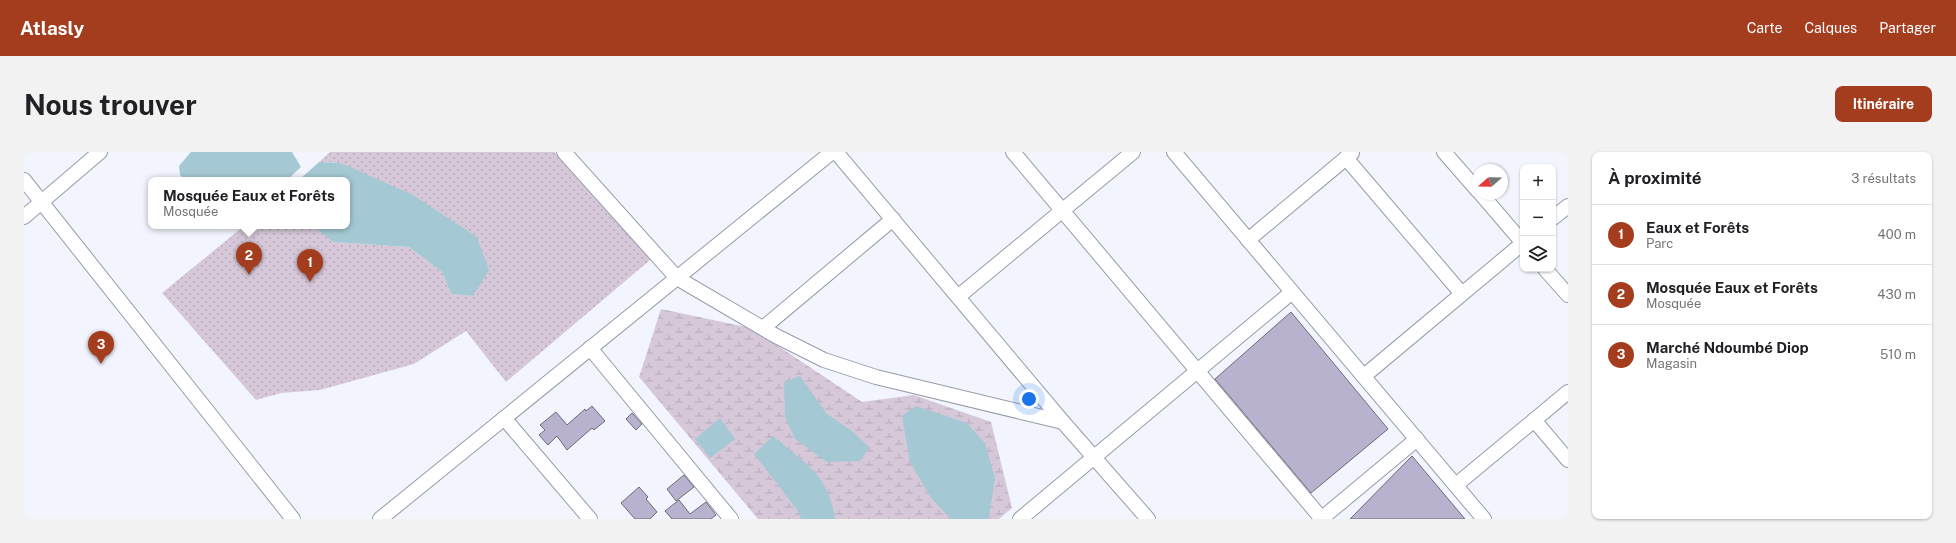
<!DOCTYPE html>
<html lang="fr">
<meta charset="utf-8">
<style>
body{margin:0;font-family:"Public Sans",sans-serif;background:#f2f2f2;color:#202124}
.controls{position:absolute;right:12px;top:12px;display:grid;overflow:hidden;border-radius:8px;box-shadow:0 1px 3px #0004}
.controls button{width:36px;height:36px;display:grid;place-items:center;padding:0;border:0;border-bottom:1px solid #e0e0e0;background:#fff;color:#202124;font:20px sans-serif}
.compass{position:absolute;left:1448px;top:12px;width:36px;height:36px;border-radius:50%;background:#fff;box-shadow:0 1px 3px #0004;rotate:250deg}
.you{position:absolute;left:1005px;top:247px;width:14px;height:14px;margin:-10px;border:3px solid #fff;border-radius:50%;background:#1a73e8;box-shadow:0 0 0 6px #1a73e833}
.badge{display:grid;place-items:center;width:26px;height:26px;border-radius:50%;background:#a43c1e;color:#fff;font-size:13px;font-weight:700}
.pin{position:absolute;translate:-50% -33px;filter:drop-shadow(0 1px 2px #0008)}
.pin::after{content:'';position:absolute;top:21px;width:14px;height:12px;background:inherit;clip-path:polygon(0 0,100% 0,50% 100%)}
.popup{position:absolute;left:124px;top:25px;width:202px;height:52px;box-sizing:border-box;display:grid;place-content:center;border-radius:8px;background:#fff;filter:drop-shadow(0 1px 3px #0005);font-size:13px;white-space:nowrap;color:#757577}
.popup b{font-size:15px;color:#202124}
.popup::after{content:'';position:absolute;left:50%;top:100%;margin-left:-8px;border:8px solid transparent;border-top-color:#fff}
.list{margin:0;padding:0;list-style:none}
h2{display:flex;justify-content:space-between;align-items:center;height:52px;margin:0;padding:0 16px;font-size:17px}
h2 small{font-size:13px;font-weight:400;color:#757577}
.list li{display:grid;grid-template-columns:26px 1fr auto;gap:12px;align-items:center;box-sizing:border-box;height:60px;padding:0 16px;border-top:1px solid #e0e0e0}
.list b{display:block;font-size:15px;white-space:nowrap}
.list p{margin:0;font-size:13px;white-space:nowrap;color:#757577}
.list em{font-size:13px;font-style:normal;color:#757577}
.icon{flex:none;width:22px;height:22px;fill:none;stroke:currentColor;stroke-width:2;stroke-linecap:round;stroke-linejoin:round}
.map{position:relative;flex:none;width:1544px;height:367px;overflow:hidden;border-radius:8px}
header{display:flex;align-items:center;gap:24px;box-sizing:border-box;height:56px;padding:0 20px;background:#a43c1e;color:#fff}
header strong{font-size:19px}
nav{display:flex;gap:22px;margin-inline-start:auto;font-size:14px}
.intro{display:flex;align-items:center;justify-content:space-between;box-sizing:border-box;height:96px;padding:0 24px}
h1{margin:0;font-size:28px}
.button{padding:10px 18px;border-radius:8px;background:#a43c1e;color:#fff;font-size:14px;font-weight:700}
main{display:flex;gap:24px;padding:0 24px}
aside{flex:1;background:#fff;border-radius:8px;box-shadow:0 1px 3px #0004}
.map>svg:first-child{display:block}
.grass{fill:url(#grass-dots)}
.wetland{fill:url(#wetland-marsh)}
.water{fill:#a5c9d4}
.building{fill:#b8b2cf;stroke:#6d6a78}
.lines{fill:none;stroke-linecap:round;stroke-linejoin:round}
.minor-casing{stroke:#979caa;stroke-width:16}
.minor{stroke:#fff;stroke-width:14}
</style>
<header>
<strong>Atlasly</strong>
<nav><a>Carte</a><a>Calques</a><a>Partager</a></nav>
</header>
<div class="intro"><h1>Nous trouver</h1><a class="button">Itinéraire</a></div>
<main>
<div class="map">
<svg width="1544" height="367" viewBox="0 0 1544 367">
<defs>
<pattern id="grass-dots" width="8" height="8" patternUnits="userSpaceOnUse"><rect width="8" height="8" fill="#d6c8d9"/><path d="M2 2h.1M6 6h.1" fill="none" stroke="#b7abba" stroke-width="1.8" stroke-linecap="round"/></pattern>
<pattern id="wetland-marsh" width="20" height="14" patternUnits="userSpaceOnUse"><rect width="20" height="14" fill="#d6c8d9"/><path d="M1 5h8M5 5V1M11 12h8M15 12V8" fill="none" stroke="#b7abba"/></pattern>
</defs>
<rect width="100%" height="100%" fill="#f2f5fe"/>
<polygon class="grass" points="306,0 530,0 632,103 482,230 442,179 390,212 296,238 257,241 232,248 138,141 220,74 289,74 309,90 385,95 418,120 427,142 450,144 317,11 295,10"/>
<polygon class="wetland" points="637,157 727,176 838,250 890,243 967,270 988,356 975,367 734,367 615,225"/>
<g class="water">
<polygon points="167,0 268,0 277,15 263,28 162,28 156,23 155,14"/>
<polygon points="295,10 317,11 389,43 453,85 465,118 449,144 427,142 418,120 385,95 309,90 289,74 323,74 323,28 275,28"/>
<polygon points="776,224 803,262 828,279 845,295 836,309 803,310 771,287 761,265 760,230"/>
<polygon points="892,254 943,271 961,291 971,326 965,365 963,367 927,367 907,346 886,310 878,264"/>
<polygon points="696,266 711,287 686,306 671,287"/>
<path d="M 749,284 C 782,312 804,322 811,367 L 777,367 L 774,359 L 730,302 Z"/>
</g>
<g class="building">
<polygon points="1267,160 1364,277 1287,341 1191,227"/>
<polygon points="568,254 581,269 570,278 568,276 543,298 533,284 524,293 515,283 521,278 516,273 532,260 543,273 561,257 562,259"/>
<polygon points="608,261 618,272 612,278 602,267"/>
<polygon points="1388,304 1441,367 1326,367"/>
<polygon points="660,323 670,335 652,349 643,337"/>
<polygon points="615,335 624,345 622,347 633,360 626,367 611,367 597,351"/>
<polygon points="655,348 666,362 682,350 692,363 687,367 648,367 641,359"/>
</g>
<g class="lines">
<g class="minor-casing">
<g id="minor">
<polyline points="540,0 653,126 752,184 800,208 852,225 1039,270"/>
<polyline points="812,0 1039,270 1124,367"/>
<polyline points="989,0 1298,367"/>
<polyline points="1150,0 1460,367"/>
<polyline points="1420,0 1454,39"/>
<polyline points="1322,6 1438,142"/>
<polyline points="0,28 269,367"/>
<polyline points="1457,42 1499,91"/>
<polyline points="0,65 76,0"/>
<polyline points="1529,66 1544,54"/>
<polyline points="1224,88 1328,1"/>
<polyline points="1521,117 1544,143"/>
<polyline points="935,144 1109,0"/>
<polyline points="739,176 869,67"/>
<polyline points="566,196 707,367"/>
<polyline points="1340,224 1499,91"/>
<polyline points="480,266 566,367"/>
<polyline points="1510,268 1544,308"/>
<polyline points="1432,333 1544,240"/>
<polyline points="356,367 808,0"/>
<polyline points="996,367 1268,140"/>
<polyline points="1297,367 1393,287"/>
</g>
</g>
<use href="#minor" class="minor"/>
</g>
</svg>
<div class="controls">
<button>+</button>
<button>−</button>
<button><svg class="icon" aria-label="layers" viewBox="0 0 24 24"><path d="M12 4l9 5-9 5-9-5zM3 14l9 5 9-5"/></svg></button>
</div>
<svg class="compass" viewBox="-18 -18 36 36"><path d="M0-13l5 13h-10z" fill="#e53935"/><path d="M0 13l5-13h-10z" fill="#757577"/></svg>
<div class="you"></div>
<div class="pin badge" style="left:286px;top:130px">1</div>
<div class="pin badge" style="left:225px;top:123px">2</div>
<div class="popup"><b>Mosquée Eaux et Forêts</b>Mosquée</div>
<div class="pin badge" style="left:77px;top:212px">3</div>
</div>
<aside>
<h2>À proximité<small>3 résultats</small></h2>
<ul class="list">
<li><span class="badge">1</span><div><b>Eaux et Forêts</b><p>Parc</p></div><em>400 m</em></li>
<li><span class="badge">2</span><div><b>Mosquée Eaux et Forêts</b><p>Mosquée</p></div><em>430 m</em></li>
<li><span class="badge">3</span><div><b>Marché Ndoumbé Diop</b><p>Magasin</p></div><em>510 m</em></li>
</ul>
</aside>
</main>
